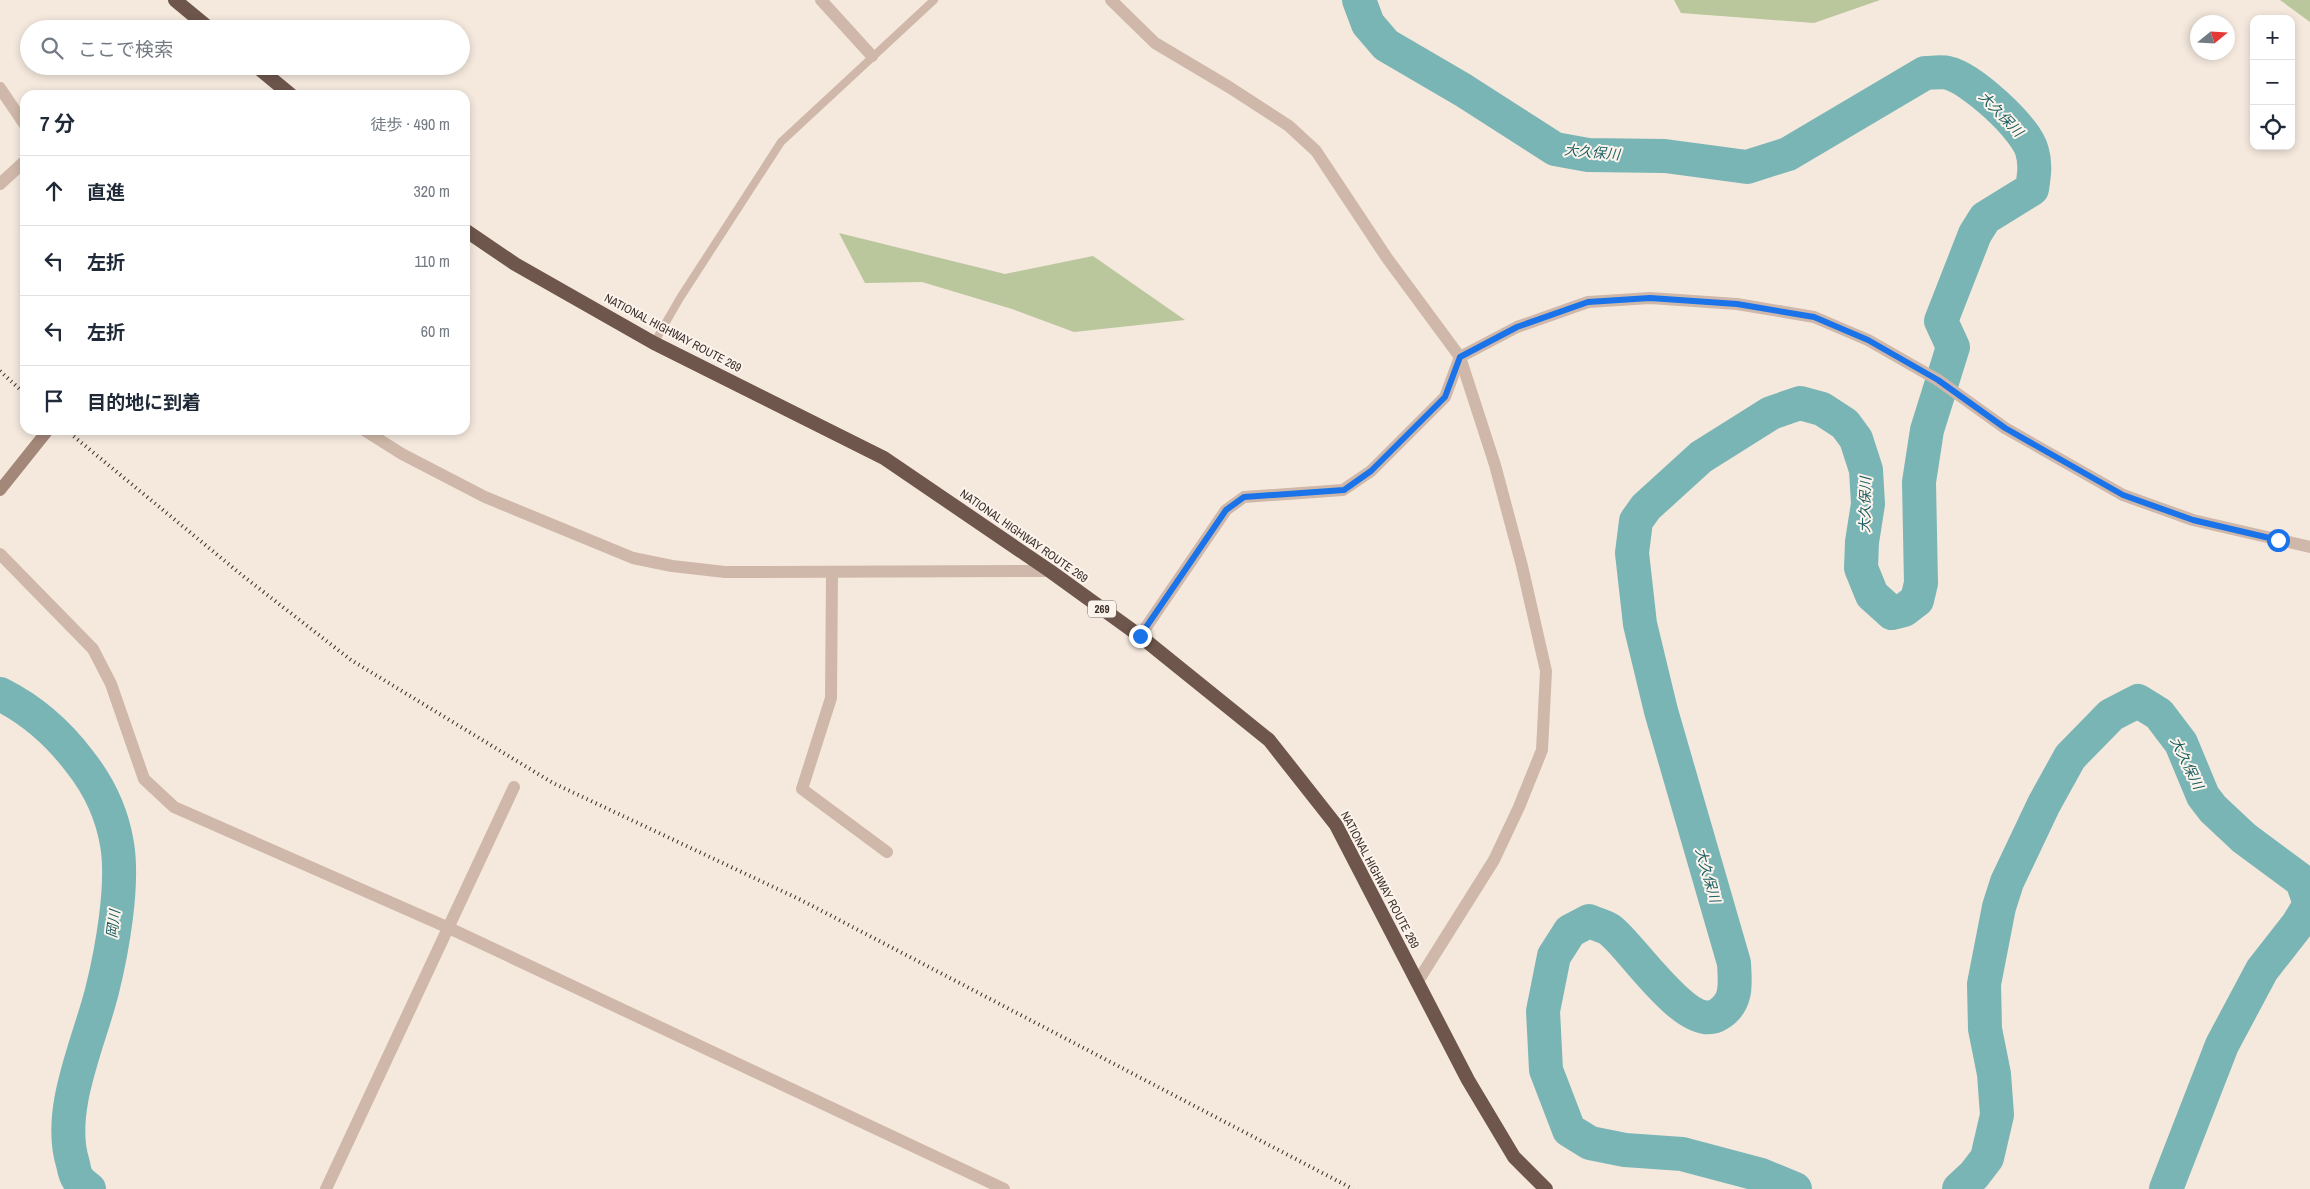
<!DOCTYPE html>
<html lang="ja">
<meta charset="utf-8">
<style>
body{margin:0;font-family:"Archivo Narrow","Noto Sans JP",sans-serif;background:#f6f6f7;color:#1f2937}
.controls{position:absolute;right:15px;top:15px;display:grid;overflow:hidden;border-radius:10px;box-shadow:0 2px 8px #0003}
.controls button{width:45px;height:45px;display:grid;place-items:center;padding:0;border:0;border-bottom:1px solid #e0e1e3;background:#fff;color:#1f2937;font:25px sans-serif}
.compass{position:absolute;left:2190px;top:15px;width:45px;height:45px;border-radius:50%;background:#fff;box-shadow:0 2px 8px #0003;rotate:72deg}
.stop{position:absolute;width:15px;height:15px;margin:-11px;border:4px solid #1a73e8;border-radius:50%;background:#fff}
.stop.end{background:#1a73e8;border-color:#fff;box-shadow:0 1px 5px #0008}
.list{margin:0;padding:0;list-style:none}
h2{display:flex;justify-content:space-between;align-items:center;height:65px;margin:0;padding:0 20px;font-size:21px}
h2 small{font-size:16px;font-weight:400;color:#747a83}
.list li{display:grid;grid-template-columns:32px 1fr auto;gap:15px;align-items:center;box-sizing:border-box;height:70px;padding:0 20px;border-top:1px solid #e0e1e3}
.list b{display:block;font-size:19px;white-space:nowrap}
.list em{font-size:16px;font-style:normal;color:#747a83}
.icon{flex:none;width:28px;height:28px;fill:none;stroke:currentColor;stroke-width:2;stroke-linecap:round;stroke-linejoin:round}
.map{position:relative;flex:none;width:2310px;height:1189px;overflow:hidden}
.search{position:absolute;background:#fff;box-shadow:0 2px 8px #0003;left:20px;top:20px;width:450px;height:55px;display:flex;align-items:center;gap:12px;box-sizing:border-box;padding:0 18px;border-radius:28px;color:#747a83;font-size:19px}
.panel{position:absolute;background:#fff;box-shadow:0 2px 8px #0003;left:20px;top:90px;width:450px;height:345px;border-radius:15px}
.map>svg:first-child{display:block}
.green{fill:#bac69c}
.lines{fill:none;stroke-linecap:round;stroke-linejoin:round}
.river{stroke:#7ab5b5;stroke-width:34}
.service{stroke:#cfb8a9;stroke-width:8}
.minor{stroke:#cfb8a9;stroke-width:12}
.tertiary{stroke:#cfb8a9;stroke-width:12}
.secondary{stroke:#a38779;stroke-width:12}
.trunk{stroke:#6e564c;stroke-width:14}
.rail{stroke:#3b2e29;stroke-width:4;stroke-dasharray:1 4;stroke-linecap:butt}
.route{stroke:#1a73e8;stroke-width:6}
.labels{text-anchor:middle;stroke-width:4;stroke-linejoin:round;paint-order:stroke}
.shield{fill:#fcf4ec;stroke:#756964;stroke-width:1}
.shield-label{font-size:11px;font-weight:bold;fill:#3b2e29}
.street-label{font-size:12px;fill:#3b2e29;stroke:#fcf4ec}
.water-label{font-size:14px;font-style:italic;fill:#1a5f61;stroke:#fcf4ec}
</style>
<div class="map">
<svg width="2310" height="1189" viewBox="0 0 2310 1189">
<rect width="100%" height="100%" fill="#f5e9de"/>
<g class="green">
<polygon points="1674,0 1880,0 1814,23 1681,13"/>
<polygon points="2280,0 2310,0 2310,22"/>
<polygon points="839,233 1005,274 1093,256 1185,320 1074,332 1012,309 922,282 865,283"/>
</g>
<g class="lines">
<g class="river">
<path d="M 1359,0 L 1368,24 L 1386,45 L 1463,90 L 1555,149 L 1588,155 L 1665,156 L 1747,167 L 1788,154 L 1925,73 C 1932,73 1941,71 1948,73 C 1971,78 2026,128 2032,151 C 2036,164 2034,176 2032,189 L 1985,218 L 1975,234 L 1941,321 L 1953,347 L 1927,430 L 1919,482 L 1921,583 L 1917,600 L 1904,610 L 1892,613 L 1872,595 L 1861,568 L 1862,542 L 1868,504 L 1866,470 L 1856,439 L 1845,424 L 1822,409 L 1800,403 L 1771,413 L 1701,457 L 1646,507 L 1636,521 L 1632,553 L 1640,624 L 1661,711 L 1734,963 C 1735,983 1738,1002 1719,1014 C 1688,1035 1632,946 1610,930 C 1604,926 1595,924 1589,921 L 1570,931 L 1554,956 L 1543,1011 L 1546,1070 L 1569,1130 L 1590,1143 L 1625,1150 L 1682,1154 L 1761,1175 L 1795,1189"/>
<path d="M 0,694 C 32,710 59,734 80,762 C 99,786 112,814 117,844 C 124,885 112,951 102,991 C 89,1043 56,1111 73,1164 C 74,1169 75,1175 78,1179 C 80,1182 85,1186 89,1189"/>
<polyline points="1959,1189 1974,1175 1987,1158 1997,1115 1994,1074 1985,1029 1984,984 1999,907 2007,882 2044,804 2070,757 2111,715 2138,701 2159,714 2181,743 2203,796 2213,809 2244,838 2302,881 2310,904 2298,924 2262,970 2222,1045 2166,1189"/>
</g>
<polyline class="service" points="654,343 680,298 781,142 934,0"/>
<g class="minor">
<polyline points="1111,0 1155,43 1229,87 1289,126 1316,151 1387,258 1460,357 1495,465 1522,566 1546,671 1542,750 1519,807 1494,860 1418,981"/>
<polyline points="0,88 25,125"/>
<polyline points="0,184 25,161"/>
<polyline points="1938,380 2005,428"/>
<polyline points="364,430 402,454 485,497 633,558 672,566 725,572 1050,571"/>
<polyline points="0,554 93,649 111,684 144,779 174,807 449,928 1004,1189"/>
<polyline points="832,572 831,698 802,789 887,852"/>
<polyline points="1140,636 1226,510 1244,497 1343,490 1371,471 1445,397 1460,357"/>
<polyline points="326,1189 514,787"/>
</g>
<g class="tertiary">
<polyline points="821,0 872,56"/>
<polyline points="1460,357 1517,327 1588,302 1650,298 1737,304 1814,317 1868,340 1938,380"/>
<polyline points="2005,428 2123,495 2193,520 2310,547"/>
</g>
<polyline class="secondary" points="0,490 48,430"/>
<g class="trunk">
<polyline points="175,0 210,29"/>
<polyline points="256,66 291,95"/>
<polyline points="465,230 515,264 654,343 884,458 1050,571 1140,636 1269,740 1336,825 1468,1080 1514,1157 1546,1189"/>
</g>
<g class="rail">
<polyline points="0,371 25,394"/>
<polyline points="66,430 243,576 351,660 553,783 801,900 1353,1189"/>
</g>
</g>
<g class="lines">
<polyline class="route" points="1140,636 1226,510 1244,497 1344,490 1371,471 1445,397 1460,357 1517,327 1588,302 1650,298 1737,304 1814,317 1868,340 1938,380 2005,428 2123,495 2193,520 2278,540"/>
</g>
<g class="labels">
<rect class="shield" x="1088" y="600.5" width="28" height="17" rx="4"/>
<g class="shield-label">
<text x="1102" y="613">269</text>
</g>
<g class="street-label">
<text transform="translate(673 333) rotate(28)" y="4">NATIONAL HIGHWAY ROUTE 269</text>
<text transform="translate(1024 536) rotate(35)" y="4">NATIONAL HIGHWAY ROUTE 269</text>
<text transform="translate(1380 880) rotate(62)" y="4">NATIONAL HIGHWAY ROUTE 269</text>
</g>
<g class="water-label">
<text transform="translate(2001 114) rotate(46)" y="5">大久保川</text>
<text transform="translate(1592 152) rotate(5)" y="5">大久保川</text>
<text transform="translate(1865 505) rotate(-89)" y="5">大久保川</text>
<text transform="translate(2187 763) rotate(64)" y="5">大久保川</text>
<text transform="translate(1708 875) rotate(74)" y="5">大久保川</text>
<text transform="translate(113 924) rotate(-83)" y="5">岡川</text>
</g>
</g>
</svg>
<div class="controls">
<button>+</button>
<button>−</button>
<button><svg class="icon" aria-label="locate" viewBox="0 0 24 24"><circle cx="12" cy="12" r="6"/><path d="M12 2v4M12 18v4M2 12h4M18 12h4"/></svg></button>
</div>
<svg class="compass" viewBox="-18 -18 36 36"><path d="M0-13l5 13h-10z" fill="#e53935"/><path d="M0 13l5-13h-10z" fill="#747a83"/></svg>
<div class="stop" style="left:2278px;top:540px"></div>
<div class="stop end" style="left:1140px;top:636px"></div>
<div class="search"><svg class="icon" aria-label="search" viewBox="0 0 24 24"><circle cx="10" cy="10" r="6"/><path d="M15 15l6 6"/></svg>ここで検索</div>
<section class="panel">
<h2>7 分<small>徒歩 · 490 m</small></h2>
<ul class="list">
<li><svg class="icon" aria-label="ahead" viewBox="0 0 24 24"><path d="M12 20V5M6 11l6-6 6 6"/></svg><div><b>直進</b></div><em>320 m</em></li>
<li><svg class="icon" aria-label="left" viewBox="0 0 24 24"><path d="M17 20v-9H6M10 6l-5 5 5 5"/></svg><div><b>左折</b></div><em>110 m</em></li>
<li><svg class="icon" aria-label="left" viewBox="0 0 24 24"><path d="M17 20v-9H6M10 6l-5 5 5 5"/></svg><div><b>左折</b></div><em>60 m</em></li>
<li><svg class="icon" aria-label="arrive" viewBox="0 0 24 24"><path d="M6 21V4h12l-3 4 3 4H6"/></svg><div><b>目的地に到着</b></div></li>
</ul>
</section>
</div>
